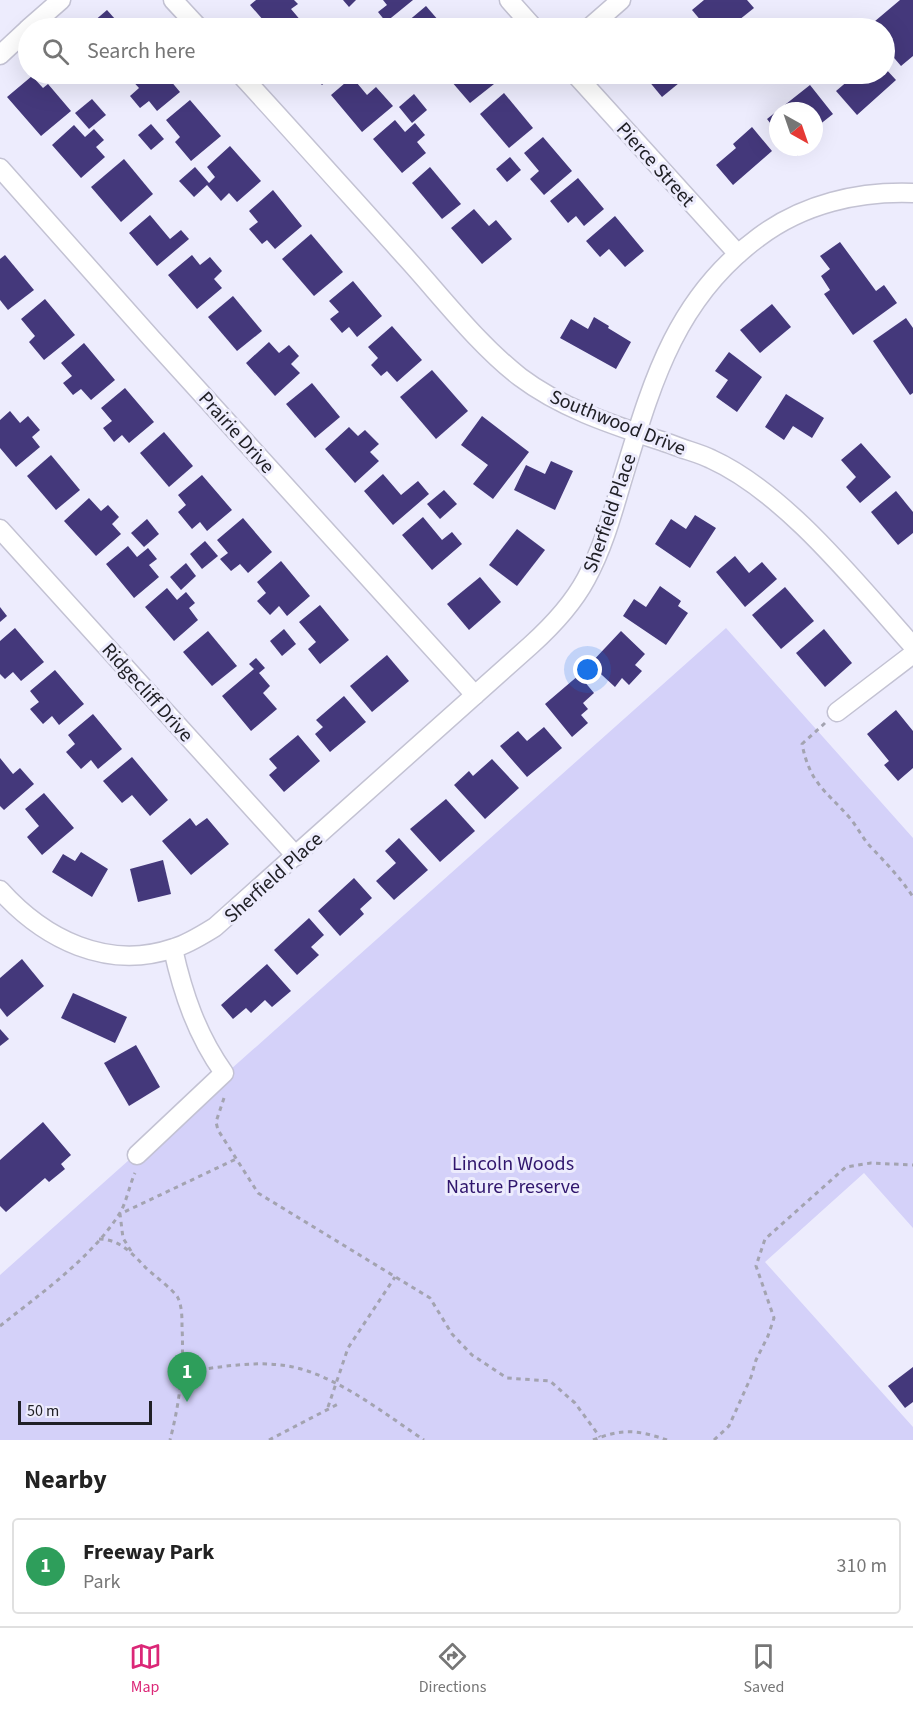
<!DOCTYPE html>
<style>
body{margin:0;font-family:"Source Sans 3",sans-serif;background:#f6f6f6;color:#222}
.compass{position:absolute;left:769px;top:102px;width:54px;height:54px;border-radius:50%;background:#fff;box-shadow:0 6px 24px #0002;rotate:140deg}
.scale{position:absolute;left:18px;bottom:15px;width:134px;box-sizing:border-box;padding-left:6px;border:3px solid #202026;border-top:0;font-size:16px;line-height:21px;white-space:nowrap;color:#202026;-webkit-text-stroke:4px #edecfd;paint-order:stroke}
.you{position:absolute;left:588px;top:670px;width:21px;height:21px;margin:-15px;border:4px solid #fff;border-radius:50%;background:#1a73e8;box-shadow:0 0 0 9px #1a73e833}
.badge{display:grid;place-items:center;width:39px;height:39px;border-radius:50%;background:#db2777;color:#fff;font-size:20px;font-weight:700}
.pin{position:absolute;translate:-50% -50px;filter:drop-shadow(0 2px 3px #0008)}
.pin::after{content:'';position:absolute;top:32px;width:21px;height:18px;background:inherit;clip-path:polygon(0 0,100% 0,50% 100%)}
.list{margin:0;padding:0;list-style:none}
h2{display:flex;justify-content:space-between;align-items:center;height:78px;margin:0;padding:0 24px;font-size:26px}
h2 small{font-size:20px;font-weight:400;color:#767676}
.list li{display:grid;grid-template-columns:39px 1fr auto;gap:18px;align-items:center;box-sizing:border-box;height:96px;margin:0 12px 12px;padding:0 12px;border:2px solid #e0e0e0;border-radius:6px}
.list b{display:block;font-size:22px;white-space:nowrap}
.list p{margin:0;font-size:20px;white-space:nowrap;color:#767676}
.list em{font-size:20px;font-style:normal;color:#767676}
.icon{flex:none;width:33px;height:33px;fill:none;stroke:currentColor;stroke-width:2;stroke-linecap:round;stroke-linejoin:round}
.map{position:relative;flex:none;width:913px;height:1440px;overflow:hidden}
.search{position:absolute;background:#fff;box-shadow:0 6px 24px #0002;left:18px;right:18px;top:18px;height:66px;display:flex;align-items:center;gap:15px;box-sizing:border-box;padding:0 21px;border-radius:33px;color:#767676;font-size:22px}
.sheet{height:186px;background:#fff}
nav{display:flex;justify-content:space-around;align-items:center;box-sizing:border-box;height:84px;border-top:2px solid #e0e0e0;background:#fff;font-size:16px;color:#767676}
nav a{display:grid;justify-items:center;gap:3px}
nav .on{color:#db2777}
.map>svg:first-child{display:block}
.green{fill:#d4d1f9}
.building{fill:#44387b}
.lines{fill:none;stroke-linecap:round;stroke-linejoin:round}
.minor-casing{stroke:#c3c2d3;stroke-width:21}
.path{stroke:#a3a3b0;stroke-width:3;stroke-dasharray:4.5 4.5;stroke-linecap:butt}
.minor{stroke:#fff;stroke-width:18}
.labels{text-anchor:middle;stroke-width:6;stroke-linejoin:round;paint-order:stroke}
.street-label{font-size:20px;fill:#202026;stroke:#edecfd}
.park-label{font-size:20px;fill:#30166d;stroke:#edecfd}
</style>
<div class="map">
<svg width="913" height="1440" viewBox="0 0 913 1440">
<rect width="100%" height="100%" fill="#edecfd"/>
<polygon class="green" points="726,628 913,838 913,1228 864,1173 765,1262 913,1427 913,1440 0,1440 0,1275"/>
<g class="building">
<polygon points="256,0 294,0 298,4 291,9 302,22 294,28 270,28 250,5"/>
<polygon points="343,0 356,0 349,7"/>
<polygon points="383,0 413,0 386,22 378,12 387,5"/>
<polygon points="704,0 747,0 754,8 729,28 707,28 692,10"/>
<polygon points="900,0 913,0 913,56 901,66 884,46 884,28 868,27"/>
<polygon points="426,6 445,28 412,28 407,22"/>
<polygon points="107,10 123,28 86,28"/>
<polygon points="682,19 690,28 671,28"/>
<polygon points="884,67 896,80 857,115 836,91 856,74 884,74"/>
<polygon points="44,74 66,74 53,84"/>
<polygon points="131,74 165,74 180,92 157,111 149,101 140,108 130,96 139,88 128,76"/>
<polygon points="311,74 335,74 322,85"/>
<polygon points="445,74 485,74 494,84 470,103"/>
<polygon points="643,74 690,74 662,97"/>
<polygon points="32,76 43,88 48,84 71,111 41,136 7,97"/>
<polygon points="352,77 367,95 376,87 393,106 362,132 331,95"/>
<polygon points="810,85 833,114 814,129 814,111 778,111 778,133 767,119"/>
<polygon points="504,93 533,128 509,148 480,114"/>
<polygon points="414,94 427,110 412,123 399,107"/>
<polygon points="92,99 106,115 89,129 75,113"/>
<polygon points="190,100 221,136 191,161 175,142 180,137 166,120"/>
<polygon points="395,120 405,132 415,123 425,135 417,142 426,153 402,173 373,139"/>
<polygon points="151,124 164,139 151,150 138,135"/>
<polygon points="74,125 85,137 94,129 104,140 96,147 105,157 81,178 52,145"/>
<polygon points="752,127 772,151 733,185 716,165 736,148 733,144"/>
<polygon points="543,137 572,171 544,195 530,179 539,171 524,153"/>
<polygon points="230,146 261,181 237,202 229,193 221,201 207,185 194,197 179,181 195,167 209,183 215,177 207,167"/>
<polygon points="789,147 808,147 797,156"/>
<polygon points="510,157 521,170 507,182 496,169"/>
<polygon points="124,159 153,194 121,222 91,187"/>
<polygon points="430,167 461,204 442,219 412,183"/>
<polygon points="578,178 604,209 584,226 576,216 568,223 550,201"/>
<polygon points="273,190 302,226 275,249 267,240 262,244 249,229 258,222 249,211"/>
<polygon points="474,209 489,226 496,220 512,239 482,264 451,228"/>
<polygon points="150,215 170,239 181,230 189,239 157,266 129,233"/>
<polygon points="615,216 644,251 625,267 609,249 600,257 586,241"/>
<polygon points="311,234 343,272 314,296 282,259"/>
<polygon points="840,242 876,291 884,285 897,303 853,335 824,294 830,290 821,276 830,269 820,256"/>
<polygon points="5,255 34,290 8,310 0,300 0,259"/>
<polygon points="192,255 200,265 210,257 222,271 214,279 222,288 197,309 168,275"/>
<polygon points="353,281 382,316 357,337 349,327 342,333 330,319 339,312 329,301"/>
<polygon points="233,296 262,331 237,351 208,317"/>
<polygon points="45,299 75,335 44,360 29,342 35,336 21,319"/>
<polygon points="772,304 791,327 760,353 740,330"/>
<polygon points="594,317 609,326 608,328 631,342 616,369 560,338 571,319 588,329"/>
<polygon points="906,318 913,328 913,393 910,395 873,341"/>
<polygon points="392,326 422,360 397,382 387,371 381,376 371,365 378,358 368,347"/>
<polygon points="269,342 279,353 289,345 299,356 291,364 300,373 275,396 246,363"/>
<polygon points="84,343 115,380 91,400 81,389 73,395 63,383 72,376 61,363"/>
<polygon points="729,352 762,377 737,412 716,397 728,380 715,371"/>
<polygon points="432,370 468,411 436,439 400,397"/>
<polygon points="312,383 340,417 315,438 286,404"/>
<polygon points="125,388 154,422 129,443 122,435 114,442 103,428 112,421 101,408"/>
<polygon points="786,394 824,418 812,438 793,426 784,440 765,427"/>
<polygon points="10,411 20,423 28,416 40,430 32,437 40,447 16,467 0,448 0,420"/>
<polygon points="482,416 529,452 493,499 473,484 488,465 461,445"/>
<polygon points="349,427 358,436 365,430 379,444 370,452 379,461 355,483 325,449"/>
<polygon points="164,432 193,466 169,487 140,453"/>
<polygon points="861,443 891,477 860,503 846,487 856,477 841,460"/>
<polygon points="51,455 80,490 56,510 27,476"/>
<polygon points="551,461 573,471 555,510 514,490 526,465 545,474"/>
<polygon points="383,474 401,495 418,481 429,494 393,525 364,491"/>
<polygon points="202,475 232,510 207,531 200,522 192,529 178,512 186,505 178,495"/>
<polygon points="444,490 457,504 440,519 427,504"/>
<polygon points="896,491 913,512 913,533 898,545 871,512"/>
<polygon points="89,498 101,511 108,505 119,517 112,524 121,534 96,556 64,521"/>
<polygon points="695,515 716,528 690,568 655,544 671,519 686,529"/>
<polygon points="423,517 442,540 452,532 462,544 432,570 402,535"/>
<polygon points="243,518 272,552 248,573 240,564 231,571 220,559 228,553 217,540"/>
<polygon points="147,519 159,534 144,547 131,533"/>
<polygon points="517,529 545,550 517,586 489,565"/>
<polygon points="205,541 218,556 202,569 190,554"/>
<polygon points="128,546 137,557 148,548 157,559 149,565 159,577 134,598 106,564"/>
<polygon points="735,556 749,573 762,562 777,579 745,607 716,572"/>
<polygon points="281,561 310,596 287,616 279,606 270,615 257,601 266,593 257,582"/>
<polygon points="186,563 196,576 181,590 170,577"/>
<polygon points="480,577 501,602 469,630 447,604"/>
<polygon points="660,586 681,601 678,606 688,613 666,645 623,616 634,599 646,607"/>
<polygon points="785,587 814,621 781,649 752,615"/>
<polygon points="167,588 177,600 186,592 195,603 189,608 198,620 174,641 145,607"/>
<polygon points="320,605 349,640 320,664 308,649 316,642 299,622"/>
<polygon points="0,607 7,616 0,622"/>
<polygon points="15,628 44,662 21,681 13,672 5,679 0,674 0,641"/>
<polygon points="284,629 296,644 282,656 270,641"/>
<polygon points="824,629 852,663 825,687 796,653"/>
<polygon points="208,631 237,666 212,686 183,652"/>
<polygon points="621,631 645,654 635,665 642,671 629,685 622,678 615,687 590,664"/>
<polygon points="387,655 409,681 372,712 350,686"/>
<polygon points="256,658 265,668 259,673 270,686 263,693 277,709 251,731 222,696 254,669 249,664"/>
<polygon points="55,670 84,704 59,725 52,716 43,724 30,709 39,702 30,691"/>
<polygon points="579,675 594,693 583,703 588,709 581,715 588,723 572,737 545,704"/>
<polygon points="344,696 366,722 330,752 315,734 323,727 316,720"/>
<polygon points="896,710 913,731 913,768 898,781 884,765 889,761 867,734"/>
<polygon points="93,714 122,749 98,769 91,760 81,769 66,752 75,744 68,735"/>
<polygon points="544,727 562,748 527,777 500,746 518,731 527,741"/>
<polygon points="298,735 320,761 284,792 269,775 277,768 269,759"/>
<polygon points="132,757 168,800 150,816 132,795 122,803 103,781"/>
<polygon points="0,758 13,774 20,768 34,784 4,810 0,806"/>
<polygon points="492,759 519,788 485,819 454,785 469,771 473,776"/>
<polygon points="44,793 74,828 42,855 27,837 39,826 25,809"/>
<polygon points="446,799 475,831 440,862 410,829"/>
<polygon points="190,818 196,826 207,818 229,844 191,875 162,841"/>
<polygon points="399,838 428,870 394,900 376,881 396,863 385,851"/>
<polygon points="81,852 108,869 92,897 52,872 63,854 75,861"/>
<polygon points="163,860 171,894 138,902 130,869"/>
<polygon points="354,878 372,898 360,909 364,914 340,936 318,911"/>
<polygon points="309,918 324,935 311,947 319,955 297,975 274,950"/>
<polygon points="22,959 44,986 7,1017 0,1008 0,978"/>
<polygon points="267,964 291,991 272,1007 265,1000 251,1013 246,1008 233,1019 221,1005"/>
<polygon points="73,993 127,1017 115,1043 61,1018"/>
<polygon points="0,1029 9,1039 0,1046"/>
<polygon points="136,1045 160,1087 129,1106 104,1063"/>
<polygon points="43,1122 71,1155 61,1164 65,1169 49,1182 45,1178 6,1212 0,1206 0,1160"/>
<polygon points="913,1367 913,1402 905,1408 888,1386"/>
</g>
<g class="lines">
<g class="minor-casing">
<g id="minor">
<polyline points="173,0 199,28"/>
<polyline points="509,0 534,28"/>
<polyline points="29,28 61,0"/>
<polyline points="589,28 621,0"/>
<polyline points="0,55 28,29"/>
<path d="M 240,74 C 297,136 353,199 410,262 C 445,301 479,345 520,377 C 565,411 620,427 673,445 C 685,450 699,453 711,459 C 786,493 858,585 913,646"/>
<polyline points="575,74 738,254"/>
<polyline points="0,168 152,339 475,695"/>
<polyline points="0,529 296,856"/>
<polyline points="837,712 913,654"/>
<path d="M 0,890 C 44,939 107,971 174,948 C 188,944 202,935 215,927 L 531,645 C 552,626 572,605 586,579 C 603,548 612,515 622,481 C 651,386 674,299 759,237 C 803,204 858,191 913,193"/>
<path d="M 137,1155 L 224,1073 C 197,1035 183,994 173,949"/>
</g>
</g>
<g class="path">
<path d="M 825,723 L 802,744 C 810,783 824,789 849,817 C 856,825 861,835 868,844 C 884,861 900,877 913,897"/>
<polyline points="224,1098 216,1122 218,1130 258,1193 430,1298 452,1334 472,1355 507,1378 550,1381 575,1403 600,1437"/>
<path d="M 99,1239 C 119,1239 132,1253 145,1267 C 152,1274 175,1291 178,1298 C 182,1307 182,1317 182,1326 C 184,1365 180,1402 170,1440"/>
<polyline points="131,1251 123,1238 120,1214 236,1159"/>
<path d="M 0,1326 C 40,1294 90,1259 118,1216 C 126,1205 129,1186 135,1173"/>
<path d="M 182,1372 C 216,1368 253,1360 288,1366 C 335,1374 385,1414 424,1440"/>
<polyline points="328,1407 348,1348 395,1277"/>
<polyline points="269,1440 340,1403"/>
<path d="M 593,1440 C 623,1428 637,1430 667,1440"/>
<polyline points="714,1440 729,1426 751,1377 756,1360 768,1336 774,1318 756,1266 765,1239 846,1167 871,1163 913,1165"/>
</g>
<use href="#minor" class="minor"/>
</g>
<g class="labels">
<g class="street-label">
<text transform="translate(656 164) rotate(48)" y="7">Pierce Street</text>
<text transform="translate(618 422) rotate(22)" y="7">Southwood Drive</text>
<text transform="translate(237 432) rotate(48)" y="7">Prairie Drive</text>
<text transform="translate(609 513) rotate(-71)" y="7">Sherfield Place</text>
<text transform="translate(148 692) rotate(48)" y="7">Ridgecliff Drive</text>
<text transform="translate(273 877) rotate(-42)" y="7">Sherfield Place</text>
</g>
<g class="park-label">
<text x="513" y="1170">Lincoln Woods<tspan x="513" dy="23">Nature Preserve</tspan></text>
</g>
</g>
</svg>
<svg class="compass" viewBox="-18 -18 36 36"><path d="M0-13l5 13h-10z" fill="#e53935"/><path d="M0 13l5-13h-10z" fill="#767676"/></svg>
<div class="scale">50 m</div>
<div class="you"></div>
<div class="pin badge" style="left:187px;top:1402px;background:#2e9e5b">1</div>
<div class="search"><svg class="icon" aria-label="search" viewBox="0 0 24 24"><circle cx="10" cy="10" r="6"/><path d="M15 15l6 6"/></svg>Search here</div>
</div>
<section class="sheet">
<h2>Nearby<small></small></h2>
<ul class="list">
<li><span class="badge" style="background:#2e9e5b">1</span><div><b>Freeway Park</b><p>Park</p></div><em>310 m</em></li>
</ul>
</section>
<nav>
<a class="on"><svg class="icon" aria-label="map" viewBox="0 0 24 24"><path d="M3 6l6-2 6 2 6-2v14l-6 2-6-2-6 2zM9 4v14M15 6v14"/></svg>Map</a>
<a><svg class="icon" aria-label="directions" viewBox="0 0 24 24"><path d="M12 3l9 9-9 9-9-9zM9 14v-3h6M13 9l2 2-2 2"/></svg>Directions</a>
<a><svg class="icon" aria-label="saved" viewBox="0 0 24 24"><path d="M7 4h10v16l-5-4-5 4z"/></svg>Saved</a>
</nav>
